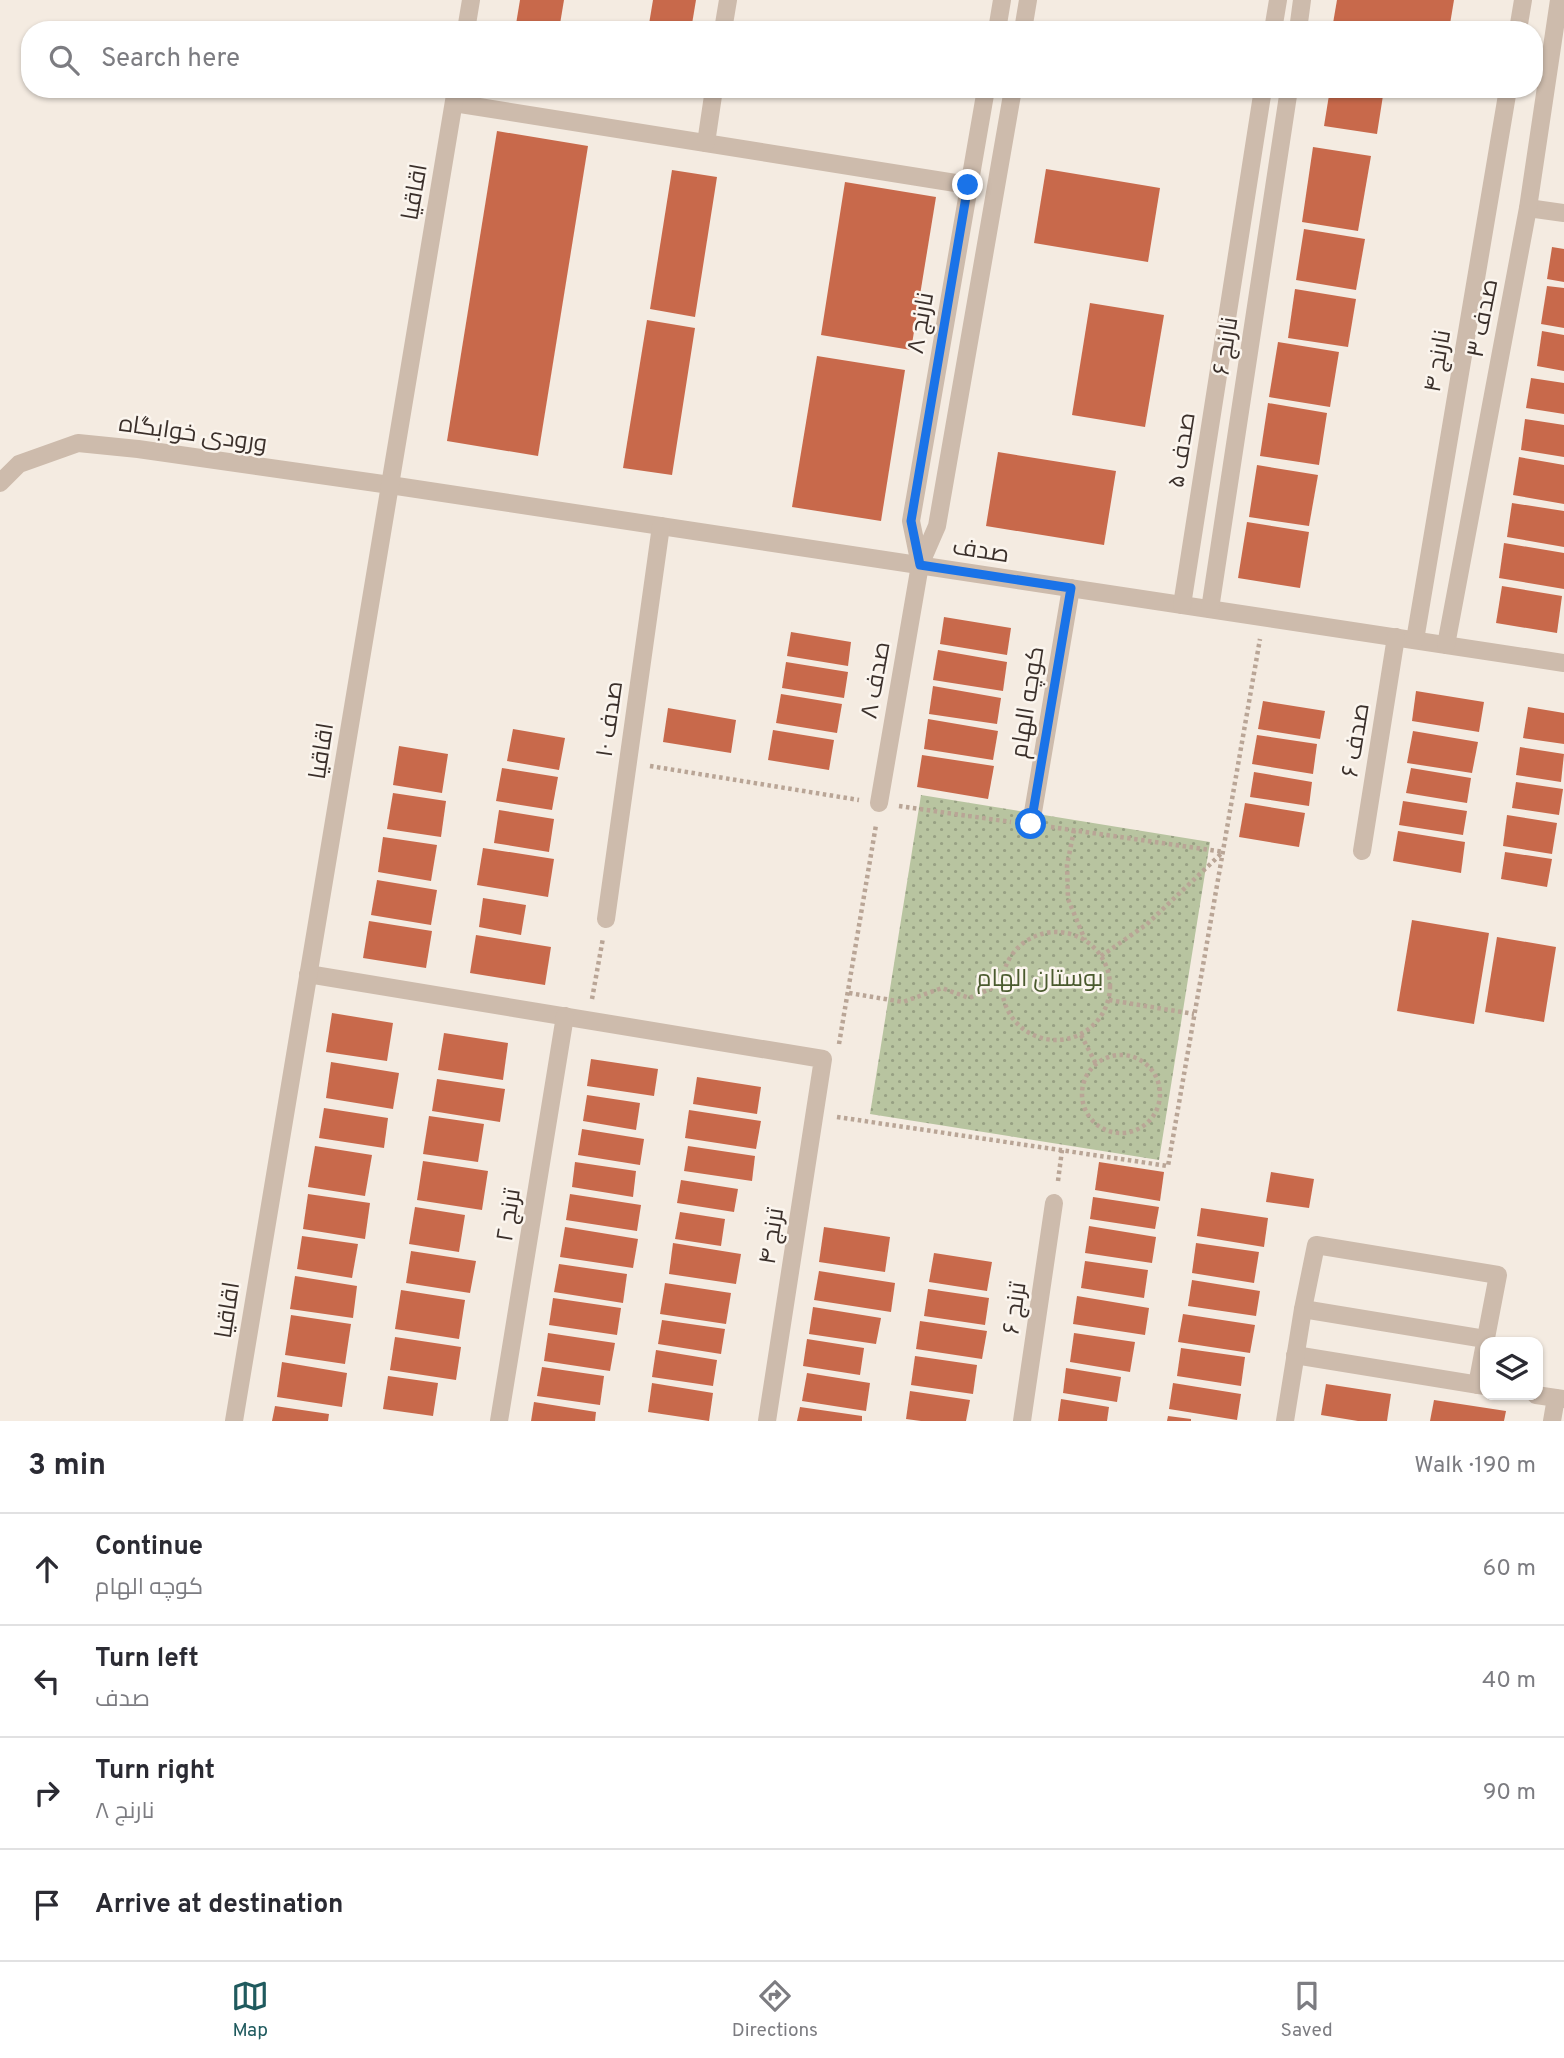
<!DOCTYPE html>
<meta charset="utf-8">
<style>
body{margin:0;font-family:Overpass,Cairo,sans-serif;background:#f2f2f3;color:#2b2b33}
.controls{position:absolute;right:21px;bottom:21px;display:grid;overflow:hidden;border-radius:14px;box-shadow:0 2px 5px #0004}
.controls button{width:63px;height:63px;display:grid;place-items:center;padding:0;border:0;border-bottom:2px solid #e1e1e2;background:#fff;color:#2b2b33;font:35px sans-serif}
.stop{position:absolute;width:21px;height:21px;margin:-16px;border:5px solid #1a73e8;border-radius:50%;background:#fff}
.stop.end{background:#1a73e8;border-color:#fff;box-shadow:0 2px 7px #0008}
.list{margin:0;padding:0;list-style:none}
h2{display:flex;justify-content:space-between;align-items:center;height:91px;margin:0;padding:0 28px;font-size:30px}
h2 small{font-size:23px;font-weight:400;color:#7c7c81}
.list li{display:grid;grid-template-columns:46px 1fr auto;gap:21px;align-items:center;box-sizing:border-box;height:112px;padding:0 28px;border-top:2px solid #e1e1e2}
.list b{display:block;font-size:26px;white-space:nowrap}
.list p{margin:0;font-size:23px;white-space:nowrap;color:#7c7c81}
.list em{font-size:23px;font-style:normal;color:#7c7c81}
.icon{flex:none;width:38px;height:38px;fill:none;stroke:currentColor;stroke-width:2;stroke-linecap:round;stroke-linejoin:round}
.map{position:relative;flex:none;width:1564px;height:1421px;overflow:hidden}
.search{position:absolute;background:#fff;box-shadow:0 2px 5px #0004;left:21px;right:21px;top:21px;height:77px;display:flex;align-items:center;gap:18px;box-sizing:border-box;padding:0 24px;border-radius:28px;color:#7c7c81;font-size:26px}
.sheet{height:539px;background:#fff}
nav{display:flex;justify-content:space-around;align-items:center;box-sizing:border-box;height:98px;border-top:2px solid #e1e1e2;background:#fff;font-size:19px;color:#7c7c81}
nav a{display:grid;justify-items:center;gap:4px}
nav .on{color:#1f5a5e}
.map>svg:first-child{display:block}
.green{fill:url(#green-dots)}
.building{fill:#c8694b}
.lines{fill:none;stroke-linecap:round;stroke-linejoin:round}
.path{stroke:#b9a596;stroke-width:4.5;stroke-dasharray:3.5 3.5;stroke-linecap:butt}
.minor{stroke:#cdbbac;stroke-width:18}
.route{stroke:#1a73e8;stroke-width:9}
.labels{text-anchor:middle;stroke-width:5;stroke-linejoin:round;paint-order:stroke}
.street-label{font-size:24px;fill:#3b302b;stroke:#fbf5ee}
.park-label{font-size:24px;fill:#4a5a2e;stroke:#fbf5ee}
</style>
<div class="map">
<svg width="1564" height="1421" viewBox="0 0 1564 1421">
<defs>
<pattern id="green-dots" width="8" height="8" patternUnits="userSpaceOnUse" patternTransform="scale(1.75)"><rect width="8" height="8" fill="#b8c4a0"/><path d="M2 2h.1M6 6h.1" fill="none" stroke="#97a083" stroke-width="1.8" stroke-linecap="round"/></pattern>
</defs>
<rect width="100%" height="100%" fill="#f4ebe1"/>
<polygon class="green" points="921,795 1210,842 1159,1160 870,1114"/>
<g class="building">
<polygon points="520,0 564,0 559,30 515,30"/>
<polygon points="653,0 696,0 691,30 648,30"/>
<polygon points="1337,0 1454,0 1449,30 1337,30 1332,29"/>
<polygon points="638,89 682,89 680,98 638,92"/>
<polygon points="1330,89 1384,89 1377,134 1324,126"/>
<polygon points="497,131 588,146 538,456 447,441"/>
<polygon points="1313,147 1371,156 1358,231 1302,222"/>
<polygon points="1046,169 1160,188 1148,262 1034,243"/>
<polygon points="672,170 717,177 695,317 650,309"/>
<polygon points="845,182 936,197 911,350 821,335"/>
<polygon points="1304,229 1365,239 1356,290 1296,280"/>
<polygon points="1552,247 1564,249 1564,282 1547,279"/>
<polygon points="1547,286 1564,288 1564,328 1541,324"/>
<polygon points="1295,289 1356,299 1348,347 1288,338"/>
<polygon points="1090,303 1164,315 1145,427 1072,415"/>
<polygon points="647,320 695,328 672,475 623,468"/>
<polygon points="1542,331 1564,335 1564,371 1537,366"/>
<polygon points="1278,342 1339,352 1330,407 1269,397"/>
<polygon points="817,356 905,370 881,521 792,507"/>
<polygon points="1531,378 1564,383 1564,414 1526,408"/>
<polygon points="1268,403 1327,413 1319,465 1260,456"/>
<polygon points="1525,419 1564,425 1564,457 1521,450"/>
<polygon points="998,452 1116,471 1104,545 986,526"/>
<polygon points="1519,457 1564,465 1564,504 1513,495"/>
<polygon points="1257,465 1318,475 1309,526 1249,517"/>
<polygon points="1512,503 1564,511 1564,547 1507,537"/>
<polygon points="1247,522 1309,532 1300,588 1238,578"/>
<polygon points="1504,543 1564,553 1564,589 1499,578"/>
<polygon points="1502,586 1562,596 1557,633 1496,623"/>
<polygon points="944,617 1011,628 1007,655 940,644"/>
<polygon points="791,632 851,642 848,666 787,656"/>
<polygon points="938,650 1007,662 1003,691 933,680"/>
<polygon points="786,662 848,672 844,698 782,688"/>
<polygon points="933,686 1001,698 997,724 929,714"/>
<polygon points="1416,691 1484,702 1479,732 1412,721"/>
<polygon points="781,694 842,704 837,733 776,723"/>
<polygon points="1263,701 1325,711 1320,739 1258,729"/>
<polygon points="1528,707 1564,713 1564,744 1523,738"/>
<polygon points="668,708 736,720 731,753 663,742"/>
<polygon points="928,719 998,731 993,760 924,749"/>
<polygon points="513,729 565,738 559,770 507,761"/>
<polygon points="773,730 834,740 829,770 768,760"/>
<polygon points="1413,731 1478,742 1472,773 1407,763"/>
<polygon points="1257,735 1317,744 1313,774 1252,764"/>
<polygon points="399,746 448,754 442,793 393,785"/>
<polygon points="1520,747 1564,754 1561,782 1516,775"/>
<polygon points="922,755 994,766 988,799 917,787"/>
<polygon points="502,768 558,777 552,810 496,801"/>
<polygon points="1411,768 1471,778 1467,803 1406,793"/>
<polygon points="1254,772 1312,782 1309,806 1250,797"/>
<polygon points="1516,782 1563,789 1559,815 1512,808"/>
<polygon points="393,793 446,801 441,837 387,829"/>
<polygon points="1403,801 1467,811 1463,835 1399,825"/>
<polygon points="1245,803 1305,813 1299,847 1239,837"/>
<polygon points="499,810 554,819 549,852 494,843"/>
<polygon points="1507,815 1557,823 1552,854 1503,846"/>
<polygon points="1398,831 1465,842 1461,873 1393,861"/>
<polygon points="383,837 437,845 431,881 378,872"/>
<polygon points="483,848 554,859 548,897 477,885"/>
<polygon points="1505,852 1552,859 1547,887 1501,879"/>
<polygon points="377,880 437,890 431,925 371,915"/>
<polygon points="483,898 526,905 521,935 479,927"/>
<polygon points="1412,920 1489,933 1474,1024 1397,1011"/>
<polygon points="369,921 432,931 426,968 363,958"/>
<polygon points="476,935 551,947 545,985 470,973"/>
<polygon points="1497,937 1556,947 1544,1022 1485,1012"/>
<polygon points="332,1013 393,1023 387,1061 326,1052"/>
<polygon points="444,1033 508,1043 503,1080 438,1070"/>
<polygon points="591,1059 658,1069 654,1096 587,1086"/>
<polygon points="331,1062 399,1073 393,1109 326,1098"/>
<polygon points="697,1077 761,1087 757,1114 693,1104"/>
<polygon points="437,1079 505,1089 500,1122 432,1111"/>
<polygon points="587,1095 640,1103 636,1130 583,1121"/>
<polygon points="324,1108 388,1118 384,1148 319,1138"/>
<polygon points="689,1110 761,1121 756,1149 685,1138"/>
<polygon points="429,1116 484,1124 478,1162 423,1154"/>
<polygon points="582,1129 644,1139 640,1165 578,1155"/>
<polygon points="315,1146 372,1155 365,1196 308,1187"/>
<polygon points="688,1146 755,1156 752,1181 684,1171"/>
<polygon points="423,1161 488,1171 482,1210 417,1200"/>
<polygon points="575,1162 636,1171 633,1197 572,1187"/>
<polygon points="1099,1162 1164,1172 1160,1201 1095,1190"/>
<polygon points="1271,1172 1314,1179 1309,1208 1266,1202"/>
<polygon points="681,1180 738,1189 734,1212 677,1203"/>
<polygon points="308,1194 370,1203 365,1239 303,1229"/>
<polygon points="570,1194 641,1205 637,1231 566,1220"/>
<polygon points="1093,1197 1159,1207 1155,1229 1090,1219"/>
<polygon points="415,1207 465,1215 459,1252 409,1244"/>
<polygon points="1201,1208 1268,1218 1264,1247 1197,1236"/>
<polygon points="680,1212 725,1219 721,1246 675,1239"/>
<polygon points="1089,1226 1156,1237 1152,1263 1085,1253"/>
<polygon points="565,1227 638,1239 633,1268 560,1257"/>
<polygon points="824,1227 890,1237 885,1272 819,1262"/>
<polygon points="302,1236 358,1244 352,1278 297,1269"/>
<polygon points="673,1243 741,1254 736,1284 669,1274"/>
<polygon points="1196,1243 1259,1252 1254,1283 1192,1273"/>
<polygon points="411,1251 476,1261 470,1293 406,1283"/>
<polygon points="934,1253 992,1262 987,1291 929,1282"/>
<polygon points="1085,1261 1148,1270 1144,1298 1081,1288"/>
<polygon points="559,1264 627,1274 623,1303 554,1292"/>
<polygon points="819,1271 895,1283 891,1312 814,1300"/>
<polygon points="295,1276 357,1286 353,1318 290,1309"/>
<polygon points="1192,1280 1260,1291 1256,1316 1188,1306"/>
<polygon points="665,1283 731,1293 726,1324 660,1314"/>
<polygon points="928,1289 989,1298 985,1325 924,1316"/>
<polygon points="401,1290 465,1300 459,1339 395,1329"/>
<polygon points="1077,1296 1149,1308 1145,1335 1073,1324"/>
<polygon points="553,1298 621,1308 617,1335 549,1325"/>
<polygon points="813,1307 881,1318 876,1344 809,1334"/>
<polygon points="1183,1314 1255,1325 1250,1353 1178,1342"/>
<polygon points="291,1315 351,1324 345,1364 285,1355"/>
<polygon points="662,1320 725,1329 721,1354 658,1344"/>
<polygon points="920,1321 987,1331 982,1359 916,1349"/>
<polygon points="548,1333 615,1343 610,1371 544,1361"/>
<polygon points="1074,1333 1135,1342 1130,1372 1070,1362"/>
<polygon points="395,1337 461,1347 456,1380 390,1370"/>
<polygon points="807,1339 864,1348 860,1375 803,1366"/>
<polygon points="1181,1348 1245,1357 1241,1386 1177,1376"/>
<polygon points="656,1350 717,1360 713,1386 652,1377"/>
<polygon points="915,1356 977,1365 973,1394 911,1385"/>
<polygon points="282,1362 347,1373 342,1407 277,1397"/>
<polygon points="542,1367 604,1376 600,1405 537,1396"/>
<polygon points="1066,1368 1121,1377 1117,1402 1063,1393"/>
<polygon points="807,1373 870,1383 866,1411 802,1401"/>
<polygon points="388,1376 438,1383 433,1416 383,1409"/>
<polygon points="652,1383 713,1393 709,1421 648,1412"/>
<polygon points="1173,1383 1241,1394 1237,1420 1169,1409"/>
<polygon points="1326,1384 1391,1394 1387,1421 1358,1421 1321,1415"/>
<polygon points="910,1391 970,1400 966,1421 921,1421 906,1419"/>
<polygon points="1061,1399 1109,1407 1107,1421 1058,1421"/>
<polygon points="1434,1400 1506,1411 1504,1421 1430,1421"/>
<polygon points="534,1402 596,1412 595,1421 531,1421"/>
<polygon points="275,1406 329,1414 328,1421 272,1421"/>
<polygon points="800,1407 862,1416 862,1421 797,1421"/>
<polygon points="1168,1416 1191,1419 1191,1421 1167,1421"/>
</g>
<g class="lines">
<g class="path">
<polyline points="650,766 859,800"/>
<polyline points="899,806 1011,822"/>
<polyline points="1051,827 1224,852"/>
<polyline points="1074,830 1067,865 1068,899 1085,940"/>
<circle cx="1056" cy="986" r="54"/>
<polyline points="1101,956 1146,925 1223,852"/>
<polyline points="849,993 903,1002 942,988 969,998 1002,984"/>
<polyline points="592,999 603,938"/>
<polyline points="1109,1000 1194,1014"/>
<polyline points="1081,1035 1096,1064"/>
<polyline points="839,1044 876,825"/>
<circle cx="1121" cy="1094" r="39"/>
<polyline points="837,1117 1168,1166 1260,639"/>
<polyline points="1058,1181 1062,1150"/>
</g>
<g class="minor">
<polyline points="466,30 471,0"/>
<polyline points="723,30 728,0"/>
<polyline points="997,30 1002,0"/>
<polyline points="1023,30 1028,0"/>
<polyline points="1273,30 1278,0"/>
<polyline points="1298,30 1302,0"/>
<polyline points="1518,30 1523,0"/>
<polyline points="454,103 968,185"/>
<polyline points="706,143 714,89"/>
<polyline points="1528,208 1564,213"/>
<polyline points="0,483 19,464 78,443 138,449 390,485 1564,663"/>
<polyline points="920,565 911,521 986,89"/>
<polyline points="1182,605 1263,89"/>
<polyline points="1210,609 1289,89"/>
<polyline points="1415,640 1508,89"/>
<polyline points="1446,645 1528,208 1559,0"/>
<polyline points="879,803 920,565 937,526 1013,89"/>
<polyline points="1031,824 1071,588"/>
<polyline points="1362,851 1396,637"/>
<polyline points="606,919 661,526"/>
<polyline points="308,974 823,1059 767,1421"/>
<polyline points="1303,1309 1485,1339"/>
<polyline points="1295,1355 1485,1386"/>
<polyline points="1536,1395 1564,1399"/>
<polyline points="234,1421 456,89"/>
<polyline points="499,1421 565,1016"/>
<polyline points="1022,1421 1054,1203"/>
<polyline points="1285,1421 1303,1309 1316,1245 1498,1275 1477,1385"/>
<polyline points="1552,1421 1556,1398"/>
</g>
</g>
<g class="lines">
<polyline class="route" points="968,185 911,521 920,565 1071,588 1031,824"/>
</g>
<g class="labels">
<g class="street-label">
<text transform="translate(414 192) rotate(-80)" y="8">اقاقیا</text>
<text transform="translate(1482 318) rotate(-79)" y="8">صدف ۳</text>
<text transform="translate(920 323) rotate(-80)" y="8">نارنج ۸</text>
<text transform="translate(1225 346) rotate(-81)" y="8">نارنج ۶</text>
<text transform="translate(1437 361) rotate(-80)" y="8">نارنج ۴</text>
<text transform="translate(193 433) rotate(8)" y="8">ورودی خوابگاه</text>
<text transform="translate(1181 450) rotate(-81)" y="8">صدف ۵</text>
<text transform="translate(981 550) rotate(9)" y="8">صدف</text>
<text transform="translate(875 680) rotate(-80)" y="8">صدف ۸</text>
<text transform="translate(1027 702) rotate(-81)" y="8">کوچه الهام</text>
<text transform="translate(609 719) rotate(-82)" y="8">صدف ۱۰</text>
<text transform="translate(1355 740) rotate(-81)" y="8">صدف ۶</text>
<text transform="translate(321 751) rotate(-81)" y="8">اقاقیا</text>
<text transform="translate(508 1215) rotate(-81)" y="8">ترنج ۲</text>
<text transform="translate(771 1236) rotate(-81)" y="8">ترنج ۴</text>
<text transform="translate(1014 1308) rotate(-82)" y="8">ترنج ۶</text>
<text transform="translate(227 1310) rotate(-81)" y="8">اقاقیا</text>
</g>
<g class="park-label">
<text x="1040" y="986">بوستان الهام</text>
</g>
</g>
</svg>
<div class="controls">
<button><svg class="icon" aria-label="layers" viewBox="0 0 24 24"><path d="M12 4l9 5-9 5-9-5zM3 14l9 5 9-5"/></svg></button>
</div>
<div class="stop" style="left:1031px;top:824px"></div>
<div class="stop end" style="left:968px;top:185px"></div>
<div class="search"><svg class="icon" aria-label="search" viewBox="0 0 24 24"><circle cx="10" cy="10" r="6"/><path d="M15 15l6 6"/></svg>Search here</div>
</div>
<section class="sheet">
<h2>3 min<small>Walk · 190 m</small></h2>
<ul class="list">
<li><svg class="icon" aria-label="ahead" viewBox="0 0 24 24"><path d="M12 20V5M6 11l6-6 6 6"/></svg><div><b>Continue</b><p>کوچه الهام</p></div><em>60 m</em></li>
<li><svg class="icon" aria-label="left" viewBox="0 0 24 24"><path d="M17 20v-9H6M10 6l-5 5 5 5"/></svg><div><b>Turn left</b><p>صدف</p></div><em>40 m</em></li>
<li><svg class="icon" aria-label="right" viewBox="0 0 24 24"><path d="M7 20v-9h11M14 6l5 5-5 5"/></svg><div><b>Turn right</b><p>نارنج ۸</p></div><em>90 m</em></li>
<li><svg class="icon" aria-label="arrive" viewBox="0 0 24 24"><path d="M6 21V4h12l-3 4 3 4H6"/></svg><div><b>Arrive at destination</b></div></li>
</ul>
</section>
<nav>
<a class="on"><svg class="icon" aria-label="map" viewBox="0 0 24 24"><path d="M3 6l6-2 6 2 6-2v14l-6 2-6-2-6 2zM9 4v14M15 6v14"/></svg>Map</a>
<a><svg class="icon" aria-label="directions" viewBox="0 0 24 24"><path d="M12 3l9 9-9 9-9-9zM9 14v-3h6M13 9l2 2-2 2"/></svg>Directions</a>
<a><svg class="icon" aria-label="saved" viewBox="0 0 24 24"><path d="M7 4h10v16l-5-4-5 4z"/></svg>Saved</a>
</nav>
